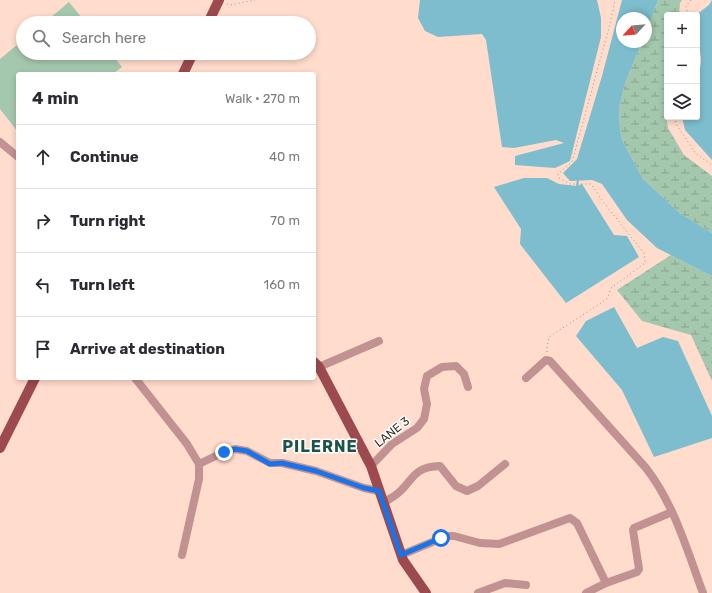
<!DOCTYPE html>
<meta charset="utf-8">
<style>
body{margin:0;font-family:Rubik,sans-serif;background:#f2f2f3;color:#2b2b33}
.controls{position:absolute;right:12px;top:12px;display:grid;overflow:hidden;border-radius:4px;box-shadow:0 2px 6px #0003}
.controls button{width:36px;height:36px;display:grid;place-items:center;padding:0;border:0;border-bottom:1px solid #e1e1e2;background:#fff;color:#2b2b33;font:20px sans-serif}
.compass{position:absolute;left:616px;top:12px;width:36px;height:36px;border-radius:50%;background:#fff;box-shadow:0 2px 6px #0003;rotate:244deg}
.stop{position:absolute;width:12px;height:12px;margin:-9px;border:3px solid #1a73e8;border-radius:50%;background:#fff}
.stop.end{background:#1a73e8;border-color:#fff;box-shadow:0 1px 4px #0008}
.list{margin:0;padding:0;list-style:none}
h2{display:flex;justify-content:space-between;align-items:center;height:52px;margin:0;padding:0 16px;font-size:17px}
h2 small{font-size:13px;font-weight:400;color:#7c7c81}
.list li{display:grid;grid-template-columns:26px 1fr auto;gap:12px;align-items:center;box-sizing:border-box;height:64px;padding:0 16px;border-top:1px solid #e1e1e2}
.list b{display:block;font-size:15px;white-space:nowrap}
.list em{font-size:13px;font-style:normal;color:#7c7c81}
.icon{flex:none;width:22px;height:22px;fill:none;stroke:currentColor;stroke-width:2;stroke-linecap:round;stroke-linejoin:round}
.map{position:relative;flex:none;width:712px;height:593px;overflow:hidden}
.search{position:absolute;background:#fff;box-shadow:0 2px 6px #0003;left:16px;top:16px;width:300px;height:44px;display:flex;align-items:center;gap:10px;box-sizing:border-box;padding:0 14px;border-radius:22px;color:#7c7c81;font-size:15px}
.panel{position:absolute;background:#fff;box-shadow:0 2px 6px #0003;left:16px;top:72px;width:300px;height:308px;border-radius:4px}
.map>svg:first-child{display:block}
.wetland{fill:url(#wetland-marsh)}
.garden{fill:#a4c8ad}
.water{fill:#7dbdcd}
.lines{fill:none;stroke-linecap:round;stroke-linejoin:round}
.stream{stroke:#7dbdcd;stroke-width:2}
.path{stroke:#aa9085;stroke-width:1;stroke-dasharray:1 3;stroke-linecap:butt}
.minor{stroke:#c29293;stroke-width:8}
.major{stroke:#9c4a50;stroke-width:10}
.route{stroke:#1a73e8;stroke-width:5}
.labels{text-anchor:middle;stroke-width:3;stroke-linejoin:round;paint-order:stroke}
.street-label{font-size:12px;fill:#3f312b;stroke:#fff}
.district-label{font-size:16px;font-weight:bold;letter-spacing:1px;fill:#1b534a;stroke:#fff}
</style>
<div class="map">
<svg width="712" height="593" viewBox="0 0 712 593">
<defs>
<pattern id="wetland-marsh" width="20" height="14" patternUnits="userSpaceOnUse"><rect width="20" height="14" fill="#a4c8ad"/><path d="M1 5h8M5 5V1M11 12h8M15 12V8" fill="none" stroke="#87a38d"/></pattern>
</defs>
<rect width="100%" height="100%" fill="#ffdccc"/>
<g class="wetland">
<polygon points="658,0 682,0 680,3 679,15 667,15 667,95 664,101 668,128 684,155 712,176 712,233 681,214 643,179 622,140 620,130 619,108 625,83 642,42 646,42 646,33"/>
<polygon points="671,255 712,276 712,381 691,335 642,321 617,290"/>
</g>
<g class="garden">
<polygon points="69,2 86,23 44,23"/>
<polygon points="23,40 23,53 111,53 122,67 113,74 18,74 18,132 0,109 0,59"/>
</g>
<g class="water">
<polygon points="420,0 597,0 601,18 601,37 570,161 555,168 515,165 515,156 564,143 556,140 514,148 502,147 486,40 482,34 438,37 425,31 418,18"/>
<polygon points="622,0 658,0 646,33 646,18 622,18 622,42 642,42 625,83 619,108 620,130 622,140 643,179 681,214 712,233 712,276 657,248 627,220 602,184 592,180 570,181 563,173 577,159 602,76"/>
<path d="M 712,0 L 712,160 L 685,130 L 682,117 L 697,117 L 697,73 C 706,61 698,50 697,37 C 696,30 697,22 697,15 L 696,15 L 709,5 Z"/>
<polygon points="524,178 547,178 559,184 577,186 582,184 614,235 627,236 639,257 566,303 520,244 521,229 494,187"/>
<polygon points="614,307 637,348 663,337 678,341 712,416 712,438 654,457 622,390 576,336 586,321"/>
</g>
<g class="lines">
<polyline class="stream" points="577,186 578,179"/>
<g class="path">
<polyline points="227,4 230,5 255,0"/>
<polyline points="688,15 686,6 691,0"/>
<polyline points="697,52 697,56"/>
<polyline points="675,117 676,124 696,154 712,165"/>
<polyline points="547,352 547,348 549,337 607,299 611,288 645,263 644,253 604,203 591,184 570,184 559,178 558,174 572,162 610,24 615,0"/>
</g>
<g class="minor">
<polyline points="0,142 18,157"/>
<polyline points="319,367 379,341"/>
<polyline points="135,378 187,444 199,464 199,479 182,555"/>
<path d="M 526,378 L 546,360 L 550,361 L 646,468 C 674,504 687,550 703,593"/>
<polyline points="199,464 224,452 235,449 247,451 270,463 282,463 316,471 364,488 379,491"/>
<polyline points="371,466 392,444 417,428 424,419 427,404 424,389 427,376 442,367 456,366 464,374 468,387"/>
<path d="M 383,503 C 388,500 393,497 397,494 C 414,480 412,467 440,466 L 456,486 L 467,491 L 478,486 L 505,464"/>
<polyline points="401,555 447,536 454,536 480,543 499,544 570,518 577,523 606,583"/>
<polyline points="478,593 505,583 526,585"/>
<polyline points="586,593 606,583 637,572 639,569 633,530 634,528 672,512"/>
</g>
<g class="major">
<polyline points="208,23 219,0"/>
<polyline points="183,74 193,53"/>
<polyline points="314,362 319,367 371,466 403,560 426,593"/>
<polyline points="0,448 35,378"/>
</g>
</g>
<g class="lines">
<polyline class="route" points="224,452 235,449 247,451 270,464 282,463 316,471 364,488 379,491 401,555 441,538"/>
</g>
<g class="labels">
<g class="street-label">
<text transform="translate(392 432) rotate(-39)" y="4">LANE 3</text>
</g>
<g class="district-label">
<text x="320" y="452">PILERNE</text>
</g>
</g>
</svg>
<div class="controls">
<button>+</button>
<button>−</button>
<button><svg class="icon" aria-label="layers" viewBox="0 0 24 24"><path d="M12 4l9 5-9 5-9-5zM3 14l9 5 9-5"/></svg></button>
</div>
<svg class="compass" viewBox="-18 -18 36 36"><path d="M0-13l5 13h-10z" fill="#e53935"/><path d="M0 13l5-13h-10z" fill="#7c7c81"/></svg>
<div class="stop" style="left:441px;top:538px"></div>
<div class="stop end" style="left:224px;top:452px"></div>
<div class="search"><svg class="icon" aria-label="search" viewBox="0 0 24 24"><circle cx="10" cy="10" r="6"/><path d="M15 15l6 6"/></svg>Search here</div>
<section class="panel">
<h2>4 min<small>Walk · 270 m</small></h2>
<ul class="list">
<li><svg class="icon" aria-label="ahead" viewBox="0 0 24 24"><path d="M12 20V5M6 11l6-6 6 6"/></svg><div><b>Continue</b></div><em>40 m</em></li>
<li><svg class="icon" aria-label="right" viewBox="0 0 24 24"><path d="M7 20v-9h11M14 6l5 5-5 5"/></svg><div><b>Turn right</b></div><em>70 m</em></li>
<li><svg class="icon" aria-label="left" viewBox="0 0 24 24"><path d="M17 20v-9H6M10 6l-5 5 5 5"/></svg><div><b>Turn left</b></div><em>160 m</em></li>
<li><svg class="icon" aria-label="arrive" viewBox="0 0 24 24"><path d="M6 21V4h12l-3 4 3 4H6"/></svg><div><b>Arrive at destination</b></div></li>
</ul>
</section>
</div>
